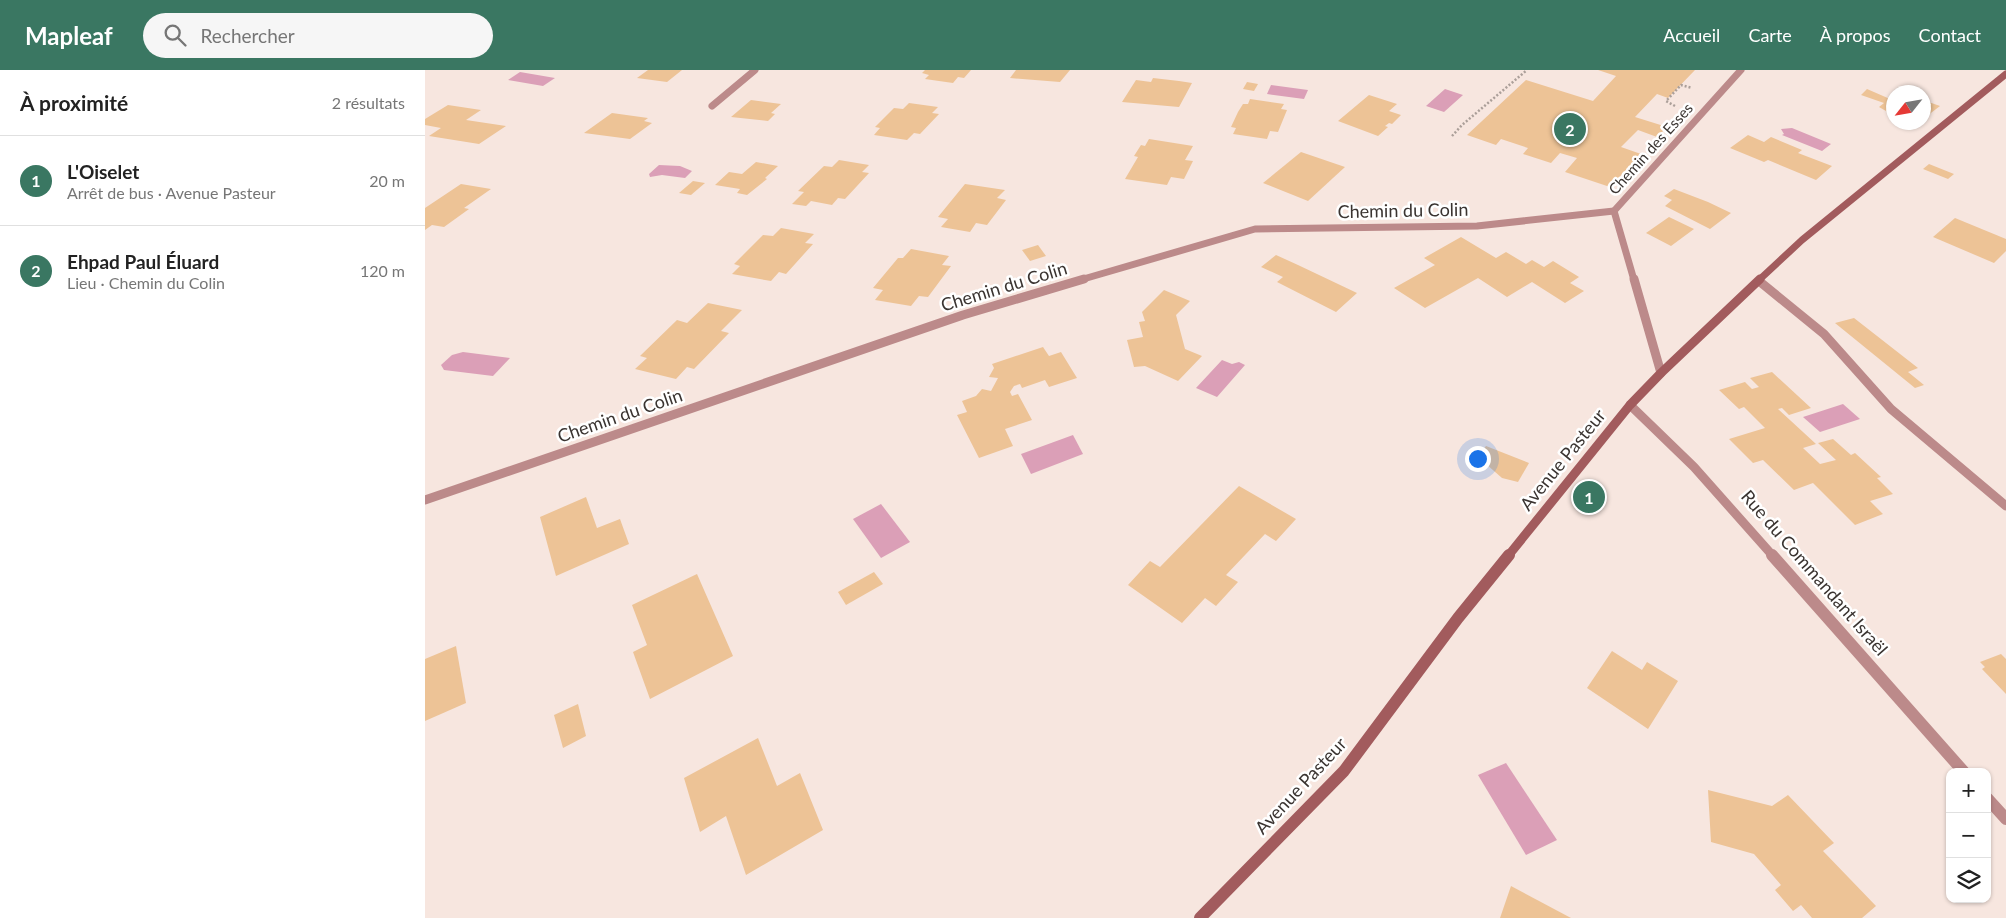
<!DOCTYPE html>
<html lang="fr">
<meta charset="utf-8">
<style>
body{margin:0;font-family:Lato,sans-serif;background:#f6f6f6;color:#222}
.controls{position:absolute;right:15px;bottom:15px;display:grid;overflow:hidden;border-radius:10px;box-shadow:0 1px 4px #0004}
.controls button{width:45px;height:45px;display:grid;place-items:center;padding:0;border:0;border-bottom:1px solid #e0e0e0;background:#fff;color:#222;font:25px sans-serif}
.compass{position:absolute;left:1461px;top:15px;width:45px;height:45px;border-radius:50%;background:#fff;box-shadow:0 1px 4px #0004;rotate:239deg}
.you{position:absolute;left:1052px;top:388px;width:18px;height:18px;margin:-12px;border:4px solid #fff;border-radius:50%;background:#1a73e8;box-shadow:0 0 0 8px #1a73e833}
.badge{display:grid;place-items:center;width:32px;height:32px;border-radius:50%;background:#3a7762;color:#fff;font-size:16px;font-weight:700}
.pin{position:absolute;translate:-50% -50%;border:2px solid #fff;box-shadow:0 1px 5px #0006}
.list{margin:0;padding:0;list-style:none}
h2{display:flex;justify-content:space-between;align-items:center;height:65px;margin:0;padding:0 20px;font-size:21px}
h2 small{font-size:16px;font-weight:400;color:#767676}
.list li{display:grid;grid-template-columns:32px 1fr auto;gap:15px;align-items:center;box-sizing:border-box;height:90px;padding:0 20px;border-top:1px solid #e0e0e0}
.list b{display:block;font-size:19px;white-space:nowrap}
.list p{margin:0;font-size:16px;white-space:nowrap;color:#767676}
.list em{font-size:16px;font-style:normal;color:#767676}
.icon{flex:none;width:28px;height:28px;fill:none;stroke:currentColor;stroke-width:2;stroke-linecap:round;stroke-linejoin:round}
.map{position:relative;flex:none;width:1581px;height:848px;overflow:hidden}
header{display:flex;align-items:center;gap:30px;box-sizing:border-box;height:70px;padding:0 25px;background:#3a7762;color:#fff}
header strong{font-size:24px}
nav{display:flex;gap:28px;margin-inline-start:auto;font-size:18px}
.search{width:350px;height:45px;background:#f6f6f6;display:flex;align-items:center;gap:12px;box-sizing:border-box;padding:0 18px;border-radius:28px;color:#767676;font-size:19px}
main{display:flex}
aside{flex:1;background:#fff}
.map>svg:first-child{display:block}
.water{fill:#db9fb7}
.building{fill:#edc396}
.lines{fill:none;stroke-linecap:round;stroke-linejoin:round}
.path{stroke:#ab9f99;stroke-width:2.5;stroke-dasharray:2 2;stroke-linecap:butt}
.lane{stroke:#bc8a8a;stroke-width:9}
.street-far2{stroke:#bc8a8a;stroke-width:7}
.street-far1{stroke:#bc8a8a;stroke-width:9}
.street{stroke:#bc8a8a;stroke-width:12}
.secondary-far2{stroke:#a25b5d;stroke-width:7}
.secondary-far1{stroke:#a25b5d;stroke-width:9}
.secondary{stroke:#a25b5d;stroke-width:12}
.labels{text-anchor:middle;stroke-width:5;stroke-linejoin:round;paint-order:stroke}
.far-street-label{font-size:15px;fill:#3a3431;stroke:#fff}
.street-label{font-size:18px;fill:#3a3431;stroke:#fff}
</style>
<header>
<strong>Mapleaf</strong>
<div class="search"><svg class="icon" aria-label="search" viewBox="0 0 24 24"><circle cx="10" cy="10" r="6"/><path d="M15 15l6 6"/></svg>Rechercher</div>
<nav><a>Accueil</a><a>Carte</a><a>À propos</a><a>Contact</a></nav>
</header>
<main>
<aside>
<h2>À proximité<small>2 résultats</small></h2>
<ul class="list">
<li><span class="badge">1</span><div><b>L'Oiselet</b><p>Arrêt de bus · Avenue Pasteur</p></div><em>20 m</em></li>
<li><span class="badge">2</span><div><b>Ehpad Paul Éluard</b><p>Lieu · Chemin du Colin</p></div><em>120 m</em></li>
</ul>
</aside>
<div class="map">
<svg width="1581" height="848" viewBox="0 0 1581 848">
<rect width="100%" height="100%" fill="#f7e6df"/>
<g class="water">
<polygon points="95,2 130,8 118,16 83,10"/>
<polygon points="846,15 883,20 879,29 842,24"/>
<polygon points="1020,19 1038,25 1019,42 1001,36"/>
<polygon points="1367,58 1406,74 1397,81 1357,65 1359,64 1356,59"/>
<polygon points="234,95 255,96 267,101 260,108 237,105 225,107 224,104"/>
<polygon points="38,282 85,288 68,306 19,300 16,295 27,285"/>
<polygon points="797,290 807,294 814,292 820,295 792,327 771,318"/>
<polygon points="1418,334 1435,349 1395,362 1378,347"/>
<polygon points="648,365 658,384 606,404 596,384"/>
<polygon points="456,434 485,472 456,488 428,449"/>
<polygon points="1081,693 1132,770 1101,785 1053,705"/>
</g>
<g class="building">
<polygon points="223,0 257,0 242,12 212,8"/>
<polygon points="500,0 546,0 539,8 533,7 528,13 500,9 504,5 497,3"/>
<polygon points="591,0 645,0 635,12 585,8"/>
<polygon points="1173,0 1270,0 1243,28 1232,24 1210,47 1242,57 1232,67 1213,60 1196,77 1216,84 1185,117 1140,102 1152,88 1135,83 1126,93 1098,84 1103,78 1076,69 1071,75 1042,65 1101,10 1168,31 1191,6"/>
<polygon points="728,8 754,11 767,13 754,37 697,32 711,10 726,12"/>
<polygon points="822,12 833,14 829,21 818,19"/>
<polygon points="1442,19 1465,29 1468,26 1468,45 1454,37 1459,33 1436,25"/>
<polygon points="944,25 972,34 964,41 976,45 967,54 964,53 960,56 963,57 953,66 913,51"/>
<polygon points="825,29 859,34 856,39 862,40 853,62 845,61 842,69 808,64 811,58 806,57 813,42 818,34 823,34"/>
<polygon points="326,30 356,34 346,43 350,44 343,51 306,47"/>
<polygon points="1498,30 1515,36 1502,46 1498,45"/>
<polygon points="484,33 513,37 507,43 514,44 495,64 489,63 482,70 449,65 455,58 450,57 469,38 478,39"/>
<polygon points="23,35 56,40 41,50 81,56 54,74 4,66 16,58 0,55 0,49"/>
<polygon points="187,43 223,48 219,51 227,53 205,69 159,63"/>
<polygon points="1323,65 1339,72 1346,67 1377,80 1373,83 1407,96 1391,110 1343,90 1339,92 1305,78"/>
<polygon points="724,69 768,76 760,90 768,91 759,109 746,107 742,115 700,109 713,87 709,86 716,75 720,76"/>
<polygon points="876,82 920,97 883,131 838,113"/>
<polygon points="414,90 444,95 437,102 444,103 420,129 413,128 407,135 386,131 381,136 367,134 379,122 373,121 399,96 407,97"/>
<polygon points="331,92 353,96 340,108 342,109 322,125 312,123 315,119 290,115 304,102 317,104"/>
<polygon points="1504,94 1529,104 1523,109 1498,99"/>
<polygon points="268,111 280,113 266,125 254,123"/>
<polygon points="36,114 66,119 39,138 44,139 19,157 7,155 0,160 0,138"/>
<polygon points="540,114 580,120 572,128 581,130 562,155 551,153 545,162 516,157 523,149 513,147"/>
<polygon points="1249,119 1283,132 1306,143 1285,159 1240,136 1247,130 1239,126"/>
<polygon points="1244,147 1269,159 1246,176 1221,163"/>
<polygon points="1530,148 1581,169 1581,181 1569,193 1508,167"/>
<polygon points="356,158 389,164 380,173 388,174 361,204 354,202 346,211 307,204 315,196 309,194 338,165 348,166"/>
<polygon points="1036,167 1071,188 1081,182 1101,194 1107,190 1119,197 1128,191 1154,207 1145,213 1159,221 1140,233 1107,212 1082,227 1053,208 1000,238 969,218 1010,195 999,188"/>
<polygon points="613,175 621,186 605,191 597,180"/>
<polygon points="486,179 524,186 517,195 526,196 503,227 494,226 486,236 450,230 458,220 448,218 473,188 478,188"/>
<polygon points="851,185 873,195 932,223 911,242 852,212 858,207 836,197"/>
<polygon points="739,220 765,231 751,245 760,279 777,286 753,311 720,296 709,297 702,270 718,267 714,252 720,251 717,242"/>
<polygon points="283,233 317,240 296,261 304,263 269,299 262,297 251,309 210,299 222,288 215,286 252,250 262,253"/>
<polygon points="1429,248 1493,298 1483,302 1499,315 1490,318 1410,253"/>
<polygon points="618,277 624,286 636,282 652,308 624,317 620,310 597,318 595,314 589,316 585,322 587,326 593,324 607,350 580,359 588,376 554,388 532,345 542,342 537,331 551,326 557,319 566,321 573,308 564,307 569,298 567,294"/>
<polygon points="1347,302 1386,338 1364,345 1357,338 1353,339 1391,374 1378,378 1395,394 1411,390 1393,373 1408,369 1426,385 1430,383 1456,407 1452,408 1468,424 1445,431 1458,444 1430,455 1388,413 1369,420 1338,390 1328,393 1304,369 1340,358 1319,337 1314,339 1294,320 1320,312 1327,319 1334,317 1325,308"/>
<polygon points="1061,376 1104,393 1093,412 1077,408 1053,387"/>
<polygon points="814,416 871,449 851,471 840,464 801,505 813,512 791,536 780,528 757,553 703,515 725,491 735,497"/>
<polygon points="161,427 172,458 195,449 204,474 131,506 115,447"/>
<polygon points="449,502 458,514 421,535 413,522"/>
<polygon points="272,504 308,586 225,629 208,582 222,575 207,535"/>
<polygon points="31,576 41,633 0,651 0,589"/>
<polygon points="1187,581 1217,600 1222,592 1253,611 1223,659 1162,618"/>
<polygon points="1576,584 1581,589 1581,624 1557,599 1560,597 1555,592"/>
<polygon points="153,634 161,666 138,678 129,645"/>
<polygon points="333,668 352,716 375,703 398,760 321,805 301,746 275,762 259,708"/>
<polygon points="1283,720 1347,736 1363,725 1409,773 1398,781 1451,836 1437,848 1387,848 1376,835 1368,841 1350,820 1356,815 1329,784 1286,772"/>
<polygon points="1086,816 1146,848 1075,848"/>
</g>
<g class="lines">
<g class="path">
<polyline points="1250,36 1241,31 1256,15 1267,18"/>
<polyline points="1027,66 1037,55 1102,0"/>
</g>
<polyline class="lane" points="1334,211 1399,264 1466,339 1581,436"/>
<g class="street-far2">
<polyline points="287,36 330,0"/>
<polyline points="655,210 830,159 1052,156 1189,141"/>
<polyline points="1209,210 1189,141 1316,0"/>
</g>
<g class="street-far1">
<polyline points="1209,209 1236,303"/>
<polyline points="1205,335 1269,397 1348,486"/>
<polyline points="0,430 538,245 659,209"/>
</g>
<g class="street">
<polyline points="1347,485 1539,702"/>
<polyline points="1562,728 1581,749"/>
</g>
<polyline class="secondary-far2" points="1334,210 1377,170 1581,4"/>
<polyline class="secondary-far1" points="1083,486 1205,335 1236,303 1335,209"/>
<polyline class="secondary" points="775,848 919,701 1033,548 1084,485"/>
</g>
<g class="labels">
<g class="far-street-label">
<text transform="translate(1226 79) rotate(-48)" y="5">Chemin des Esses</text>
</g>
<g class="street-label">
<text transform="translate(978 141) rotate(-1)" y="6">Chemin du Colin</text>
<text transform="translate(579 217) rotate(-17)" y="6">Chemin du Colin</text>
<text transform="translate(195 346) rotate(-19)" y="6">Chemin du Colin</text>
<text transform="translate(1138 390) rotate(-51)" y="6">Avenue Pasteur</text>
<text transform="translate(1389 503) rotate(49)" y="6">Rue du Commandant Israël</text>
<text transform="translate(876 716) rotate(-47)" y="6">Avenue Pasteur</text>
</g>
</g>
</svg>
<div class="controls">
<button>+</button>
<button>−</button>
<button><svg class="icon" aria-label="layers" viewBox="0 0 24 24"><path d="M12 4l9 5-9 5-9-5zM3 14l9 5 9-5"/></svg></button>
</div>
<svg class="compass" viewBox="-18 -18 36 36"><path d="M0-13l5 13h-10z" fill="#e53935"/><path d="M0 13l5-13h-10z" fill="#767676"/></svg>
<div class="you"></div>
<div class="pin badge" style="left:1164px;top:427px">1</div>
<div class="pin badge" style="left:1145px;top:59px">2</div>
</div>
</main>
